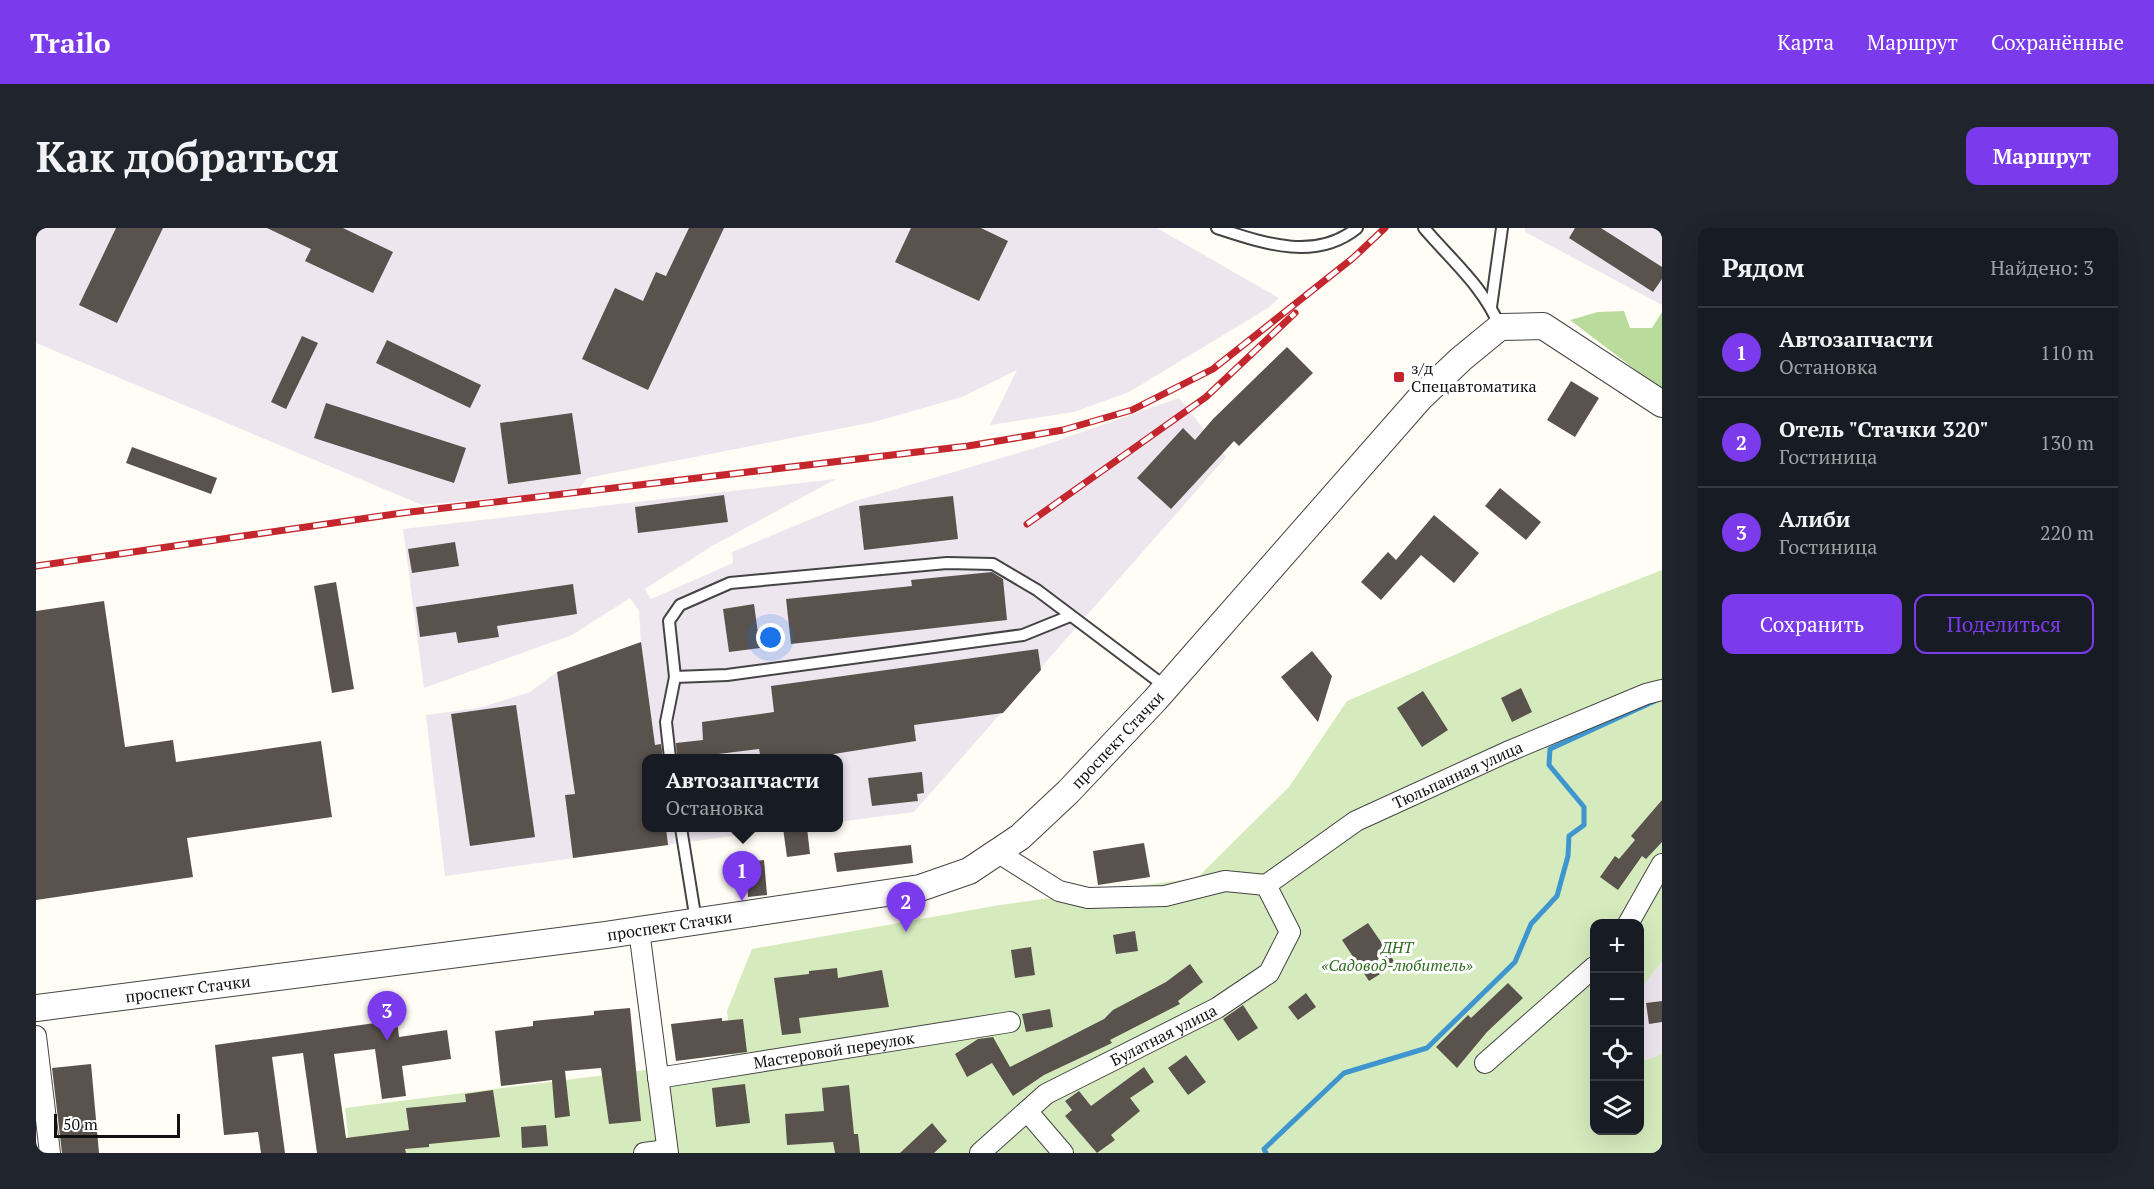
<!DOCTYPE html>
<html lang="ru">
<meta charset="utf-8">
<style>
body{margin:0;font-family:"PT Serif",serif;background:#20242c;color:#f1f3f6}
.controls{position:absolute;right:18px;bottom:18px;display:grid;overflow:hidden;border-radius:12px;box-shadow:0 6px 24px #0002}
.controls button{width:54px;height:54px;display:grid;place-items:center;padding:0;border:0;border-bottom:2px solid #363941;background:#171b24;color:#f1f3f6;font:30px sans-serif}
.scale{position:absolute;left:18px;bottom:15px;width:126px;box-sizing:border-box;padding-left:6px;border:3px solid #111;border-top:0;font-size:16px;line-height:21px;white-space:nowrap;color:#111;-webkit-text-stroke:4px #fff;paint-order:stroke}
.you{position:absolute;left:735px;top:410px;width:21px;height:21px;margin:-15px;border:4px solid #fff;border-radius:50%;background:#1a73e8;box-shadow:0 0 0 9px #1a73e833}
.badge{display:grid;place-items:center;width:39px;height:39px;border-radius:50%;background:#7c3aed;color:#fff;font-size:20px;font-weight:700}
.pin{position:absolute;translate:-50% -50px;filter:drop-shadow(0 2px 3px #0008)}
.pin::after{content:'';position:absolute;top:32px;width:21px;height:18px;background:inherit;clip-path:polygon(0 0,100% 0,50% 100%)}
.popup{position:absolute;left:606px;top:526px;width:201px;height:78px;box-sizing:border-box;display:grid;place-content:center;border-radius:12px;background:#171b24;filter:drop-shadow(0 2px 4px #0005);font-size:20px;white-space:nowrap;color:#9ea1a6}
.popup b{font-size:22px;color:#f1f3f6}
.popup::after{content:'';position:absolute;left:50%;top:100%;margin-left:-12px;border:12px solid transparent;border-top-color:#171b24}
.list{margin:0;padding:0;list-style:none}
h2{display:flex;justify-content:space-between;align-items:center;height:78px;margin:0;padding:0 24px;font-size:26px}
h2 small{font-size:20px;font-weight:400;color:#9ea1a6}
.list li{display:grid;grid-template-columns:39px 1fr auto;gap:18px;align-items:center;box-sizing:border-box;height:90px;padding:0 24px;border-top:2px solid #363941}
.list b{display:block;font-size:22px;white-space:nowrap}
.list p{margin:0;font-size:20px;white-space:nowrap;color:#9ea1a6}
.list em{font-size:20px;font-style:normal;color:#9ea1a6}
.actions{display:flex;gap:12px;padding:18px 24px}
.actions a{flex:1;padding:14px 0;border:2px solid #7c3aed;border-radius:12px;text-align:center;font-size:21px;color:#7c3aed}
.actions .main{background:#7c3aed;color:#fff}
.icon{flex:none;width:33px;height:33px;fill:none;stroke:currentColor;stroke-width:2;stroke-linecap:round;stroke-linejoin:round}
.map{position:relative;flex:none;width:1626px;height:925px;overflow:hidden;border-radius:12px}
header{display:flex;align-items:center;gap:36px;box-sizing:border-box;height:84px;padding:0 30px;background:#7c3aed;color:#fff}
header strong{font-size:28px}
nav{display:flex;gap:33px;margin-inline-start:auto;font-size:21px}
.intro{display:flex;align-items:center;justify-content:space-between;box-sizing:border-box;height:144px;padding:0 36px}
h1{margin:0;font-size:42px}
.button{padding:15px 27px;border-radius:12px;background:#7c3aed;color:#fff;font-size:21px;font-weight:700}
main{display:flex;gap:36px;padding:0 36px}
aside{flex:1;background:#171b24;border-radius:12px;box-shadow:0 6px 24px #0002}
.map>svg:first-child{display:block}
.industrial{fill:#eee6ef}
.green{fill:#d5ebbd}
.forest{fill:#b9dc9c}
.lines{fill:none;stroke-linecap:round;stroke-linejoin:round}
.stream{stroke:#3f96cf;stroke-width:5}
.building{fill:#5a524d}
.service-casing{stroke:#444;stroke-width:14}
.minor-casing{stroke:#444;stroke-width:22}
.tertiary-casing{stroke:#444;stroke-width:28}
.service{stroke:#fff;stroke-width:10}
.minor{stroke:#fff;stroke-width:20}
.tertiary{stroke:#fff;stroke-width:26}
.rail-casing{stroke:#c4262e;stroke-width:7}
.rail{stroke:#fff;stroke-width:4.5;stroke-dasharray:14;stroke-linecap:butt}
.poi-dot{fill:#c4262e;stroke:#fff;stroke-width:2}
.labels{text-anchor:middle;stroke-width:6;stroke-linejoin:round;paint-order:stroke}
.poi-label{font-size:16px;fill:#111;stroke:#fff;text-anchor:start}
.street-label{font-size:16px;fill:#111;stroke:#fff}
.park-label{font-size:16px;font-style:italic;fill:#2f6b1f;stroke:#fff}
</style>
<header>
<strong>Trailo</strong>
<nav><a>Карта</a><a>Маршрут</a><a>Сохранённые</a></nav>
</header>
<div class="intro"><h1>Как добраться</h1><a class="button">Маршрут</a></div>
<main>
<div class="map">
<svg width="1626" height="925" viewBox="0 0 1626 925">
<rect width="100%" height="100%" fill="#fffdf5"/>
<g class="industrial">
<polygon points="0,0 1121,0 1243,70 1232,80 1093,164 1038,184 954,197 981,142 926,169 838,194 551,250 542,262 386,277 0,115"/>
<polygon points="1489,0 1626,0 1626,77 1489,4"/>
<polygon points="1143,170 1190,229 878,584 802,594 802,530 610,530 610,600 754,600 409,648 390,487 443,480 494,464 521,444 605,415 603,383 594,370 536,407 388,460 367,301 800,251 676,318 609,361 615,371 697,335 696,324 816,274 1009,217"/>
<polygon points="1626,734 1626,826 1604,834 1604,761"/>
</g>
<polygon class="green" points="1626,342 1626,734 1604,761 1604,696 1558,696 1558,902 1604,902 1604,834 1626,826 1626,925 314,925 309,880 696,831 691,783 716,721 964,677 1161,650 1253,559 1311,473 1521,383"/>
<polygon class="forest" points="1588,83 1594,100 1616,100 1626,84 1626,162 1534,92 1562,84"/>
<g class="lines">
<polyline class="stream" points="1230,925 1228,921 1308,845 1391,820 1479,734 1495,696 1521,668 1532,628 1533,608 1548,597 1548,579 1513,537 1514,521 1621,472"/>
</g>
<g class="building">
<polygon points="80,0 127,0 81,95 43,77"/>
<polygon points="231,0 307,0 357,24 337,65 269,33 275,21"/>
<polygon points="653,0 688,0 612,162 546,131 579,60 607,73 620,44 630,48"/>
<polygon points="875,0 945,0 972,13 943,73 859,34"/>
<polygon points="1539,0 1565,0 1626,39 1626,51 1617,64 1533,10"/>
<polygon points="266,108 282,115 250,181 235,174"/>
<polygon points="351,112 445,157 434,180 340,135"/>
<polygon points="1251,119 1277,145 1203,218 1198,213 1135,281 1101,250 1147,200 1159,212 1177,191"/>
<polygon points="1535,153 1563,170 1539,209 1511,192"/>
<polygon points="290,175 430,220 418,255 278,210"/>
<polygon points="536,185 545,246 472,256 464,195"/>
<polygon points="96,219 181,250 175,266 90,235"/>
<polygon points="1464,260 1505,294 1490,312 1449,278"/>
<polygon points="688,267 692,294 602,305 599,279"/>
<polygon points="917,268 922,311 828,322 823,278"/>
<polygon points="1398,287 1443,325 1418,355 1385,327 1345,372 1325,354 1352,324 1360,332"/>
<polygon points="419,314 423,338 376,345 372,321"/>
<polygon points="956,344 967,351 971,392 755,416 750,371 876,358 875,352"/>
<polygon points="300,354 318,461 296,465 278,358"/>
<polygon points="537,356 541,386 461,398 463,409 422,415 420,404 384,409 380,379"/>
<polygon points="68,373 89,519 137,512 140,534 285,513 296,589 151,610 157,649 0,672 0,383"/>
<polygon points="718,376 724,420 693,424 687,381"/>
<polygon points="605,414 619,517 625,516 627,531 610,531 610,600 630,600 632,617 537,630 529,567 539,566 521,444"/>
<polygon points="1002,421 1005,442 967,485 878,497 880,513 766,531 725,531 723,521 641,531 640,515 667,512 666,494 738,484 735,458"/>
<polygon points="1276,423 1296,448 1282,494 1245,449"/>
<polygon points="1485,460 1496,484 1476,494 1465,470"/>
<polygon points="1387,463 1412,502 1386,519 1361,480"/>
<polygon points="480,477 499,609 434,618 415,486"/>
<polygon points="886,544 888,565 881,566 882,573 836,578 832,550"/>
<polygon points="1626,572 1626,614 1610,631 1606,628 1582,662 1564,649 1579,628 1583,631 1599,612 1595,608"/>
<polygon points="747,600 771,600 774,626 751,629"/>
<polygon points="1108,615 1114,649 1062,657 1057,623"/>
<polygon points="875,617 877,635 801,644 798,625"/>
<polygon points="728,632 731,667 712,669 709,634"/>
<polygon points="1332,695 1360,736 1333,753 1306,712"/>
<polygon points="1099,703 1102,723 1080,726 1077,707"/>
<polygon points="995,719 999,747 979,750 975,722"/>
<polygon points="1154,736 1167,754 1142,773 1144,776 1074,812 1076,815 1008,847 977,868 956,835 931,849 919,826 942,811 957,809 974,839 1068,791 1077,782 1130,754"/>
<polygon points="801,740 802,750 846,742 853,779 763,790 765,805 746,807 738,750 773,746 773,743"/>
<polygon points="1472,755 1487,770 1451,804 1421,840 1400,819 1432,787 1435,790"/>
<polygon points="1270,765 1280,779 1262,792 1252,779"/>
<polygon points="1626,773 1626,794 1613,796 1610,775"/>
<polygon points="1207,777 1222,800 1202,813 1187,791"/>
<polygon points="594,780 605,893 573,896 565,840 529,843 534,888 519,890 516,852 465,858 459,803 497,798 497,793 558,787 558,783"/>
<polygon points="1014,781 1017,799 990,804 986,786"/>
<polygon points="686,790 686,793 707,791 711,824 640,833 635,796"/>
<polygon points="361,792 363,809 411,802 415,831 366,838 370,868 346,871 339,821 298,826 310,910 373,902 370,880 430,874 429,866 457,862 464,909 393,916 393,919 369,921 370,925 281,925 267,825 236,829 249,925 225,925 222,904 188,907 179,817"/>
<polygon points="1150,827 1170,854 1152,867 1132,840"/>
<polygon points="55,836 63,925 26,925 16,840"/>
<polygon points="1108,839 1118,854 1094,870 1104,883 1075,907 1079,912 1061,925 1029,888 1036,882 1029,873 1043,863 1055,878"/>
<polygon points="709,856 714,895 680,899 676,860"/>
<polygon points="813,857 818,906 822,906 824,925 799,925 797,914 751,917 749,886 788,883 786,860"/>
<polygon points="896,895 911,913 898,925 864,925"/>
<polygon points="510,897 512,918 486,920 485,899"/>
</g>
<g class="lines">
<g class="service-casing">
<g id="service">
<path d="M 1181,0 C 1227,15 1279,34 1321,0"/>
<path d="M 1388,0 C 1416,33 1447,58 1464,99"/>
<polyline points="1455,79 1466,0"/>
<polyline points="639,449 691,447 987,407 1034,388"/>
<polyline points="634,530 630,494 639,449 633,393 644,377 694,355 911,335 957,336 1001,362 1130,459"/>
<polyline points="645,600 660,693"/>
</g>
</g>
<g class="minor-casing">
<g id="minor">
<polyline points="961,624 1023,663 1052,670 1129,668 1189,653 1230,657"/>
<path id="s1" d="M 1230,657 L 1320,593 L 1471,524 L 1610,466 L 1626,462"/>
<polyline points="1592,696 1626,636"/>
<polyline points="603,702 632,925"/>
<polyline points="0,808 14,925"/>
<polyline points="1449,835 1558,739"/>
<path id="s2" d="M 622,850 L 974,794"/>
<polyline points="991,883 1027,925"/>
<polyline points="608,925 631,922"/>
<path id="s3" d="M 944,925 L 1010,866 L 1181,780 L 1233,745 L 1254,704 L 1230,657"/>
</g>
</g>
<g class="tertiary-casing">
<g id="tertiary">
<path id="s4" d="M 0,780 L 570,707 L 884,660 L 933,643 L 984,609 L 1032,564 L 1119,472 L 1385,169 L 1425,131 L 1464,99 L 1507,98 L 1626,176"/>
</g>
</g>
<use href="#service" class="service"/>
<use href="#minor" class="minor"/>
<use href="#tertiary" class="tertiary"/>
<g class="rail-casing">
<g id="rail">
<polyline points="991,296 1170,169 1259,85"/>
<polyline points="0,338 366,285 932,218 1027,202 1096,182 1177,141 1317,30 1349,0"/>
</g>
</g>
<use href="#rail" class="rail"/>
</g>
<rect class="poi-dot" x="1357" y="143" width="12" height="12" rx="3"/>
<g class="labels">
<g class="poi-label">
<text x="1375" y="146">з/д<tspan x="1375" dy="18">Спецавтоматика</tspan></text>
</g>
<g class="street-label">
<text dy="6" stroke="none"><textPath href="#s4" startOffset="1143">проспект Стачки</textPath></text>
<text dy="6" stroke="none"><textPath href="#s1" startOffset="222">Тюльпанная улица</textPath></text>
<text dy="6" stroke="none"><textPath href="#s4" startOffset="639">проспект Стачки</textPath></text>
<text dy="6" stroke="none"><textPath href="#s4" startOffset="153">проспект Стачки</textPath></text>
<text dy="6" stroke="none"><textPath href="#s3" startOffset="220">Булатная улица</textPath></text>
<text dy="6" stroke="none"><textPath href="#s2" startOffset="178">Мастеровой переулок</textPath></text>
</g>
<g class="park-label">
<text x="1361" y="725">ДНТ<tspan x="1361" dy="18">«Садовод-любитель»</tspan></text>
</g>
</g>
</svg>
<div class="controls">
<button>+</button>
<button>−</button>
<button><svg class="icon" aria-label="locate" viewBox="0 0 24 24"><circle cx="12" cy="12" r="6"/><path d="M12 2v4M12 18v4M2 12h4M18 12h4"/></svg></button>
<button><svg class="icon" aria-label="layers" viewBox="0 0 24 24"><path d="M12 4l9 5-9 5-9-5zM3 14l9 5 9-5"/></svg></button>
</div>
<div class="scale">50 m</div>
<div class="you"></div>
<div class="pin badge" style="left:706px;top:673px">1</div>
<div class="popup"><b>Автозапчасти</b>Остановка</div>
<div class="pin badge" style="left:870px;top:704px">2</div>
<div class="pin badge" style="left:351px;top:813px">3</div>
</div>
<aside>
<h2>Рядом<small>Найдено: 3</small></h2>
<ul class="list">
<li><span class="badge">1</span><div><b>Автозапчасти</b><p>Остановка</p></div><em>110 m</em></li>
<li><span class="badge">2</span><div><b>Отель &quot;Стачки 320&quot;</b><p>Гостиница</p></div><em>130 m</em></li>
<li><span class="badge">3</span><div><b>Алиби</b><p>Гостиница</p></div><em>220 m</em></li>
</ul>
<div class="actions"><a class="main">Сохранить</a><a>Поделиться</a></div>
</aside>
</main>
